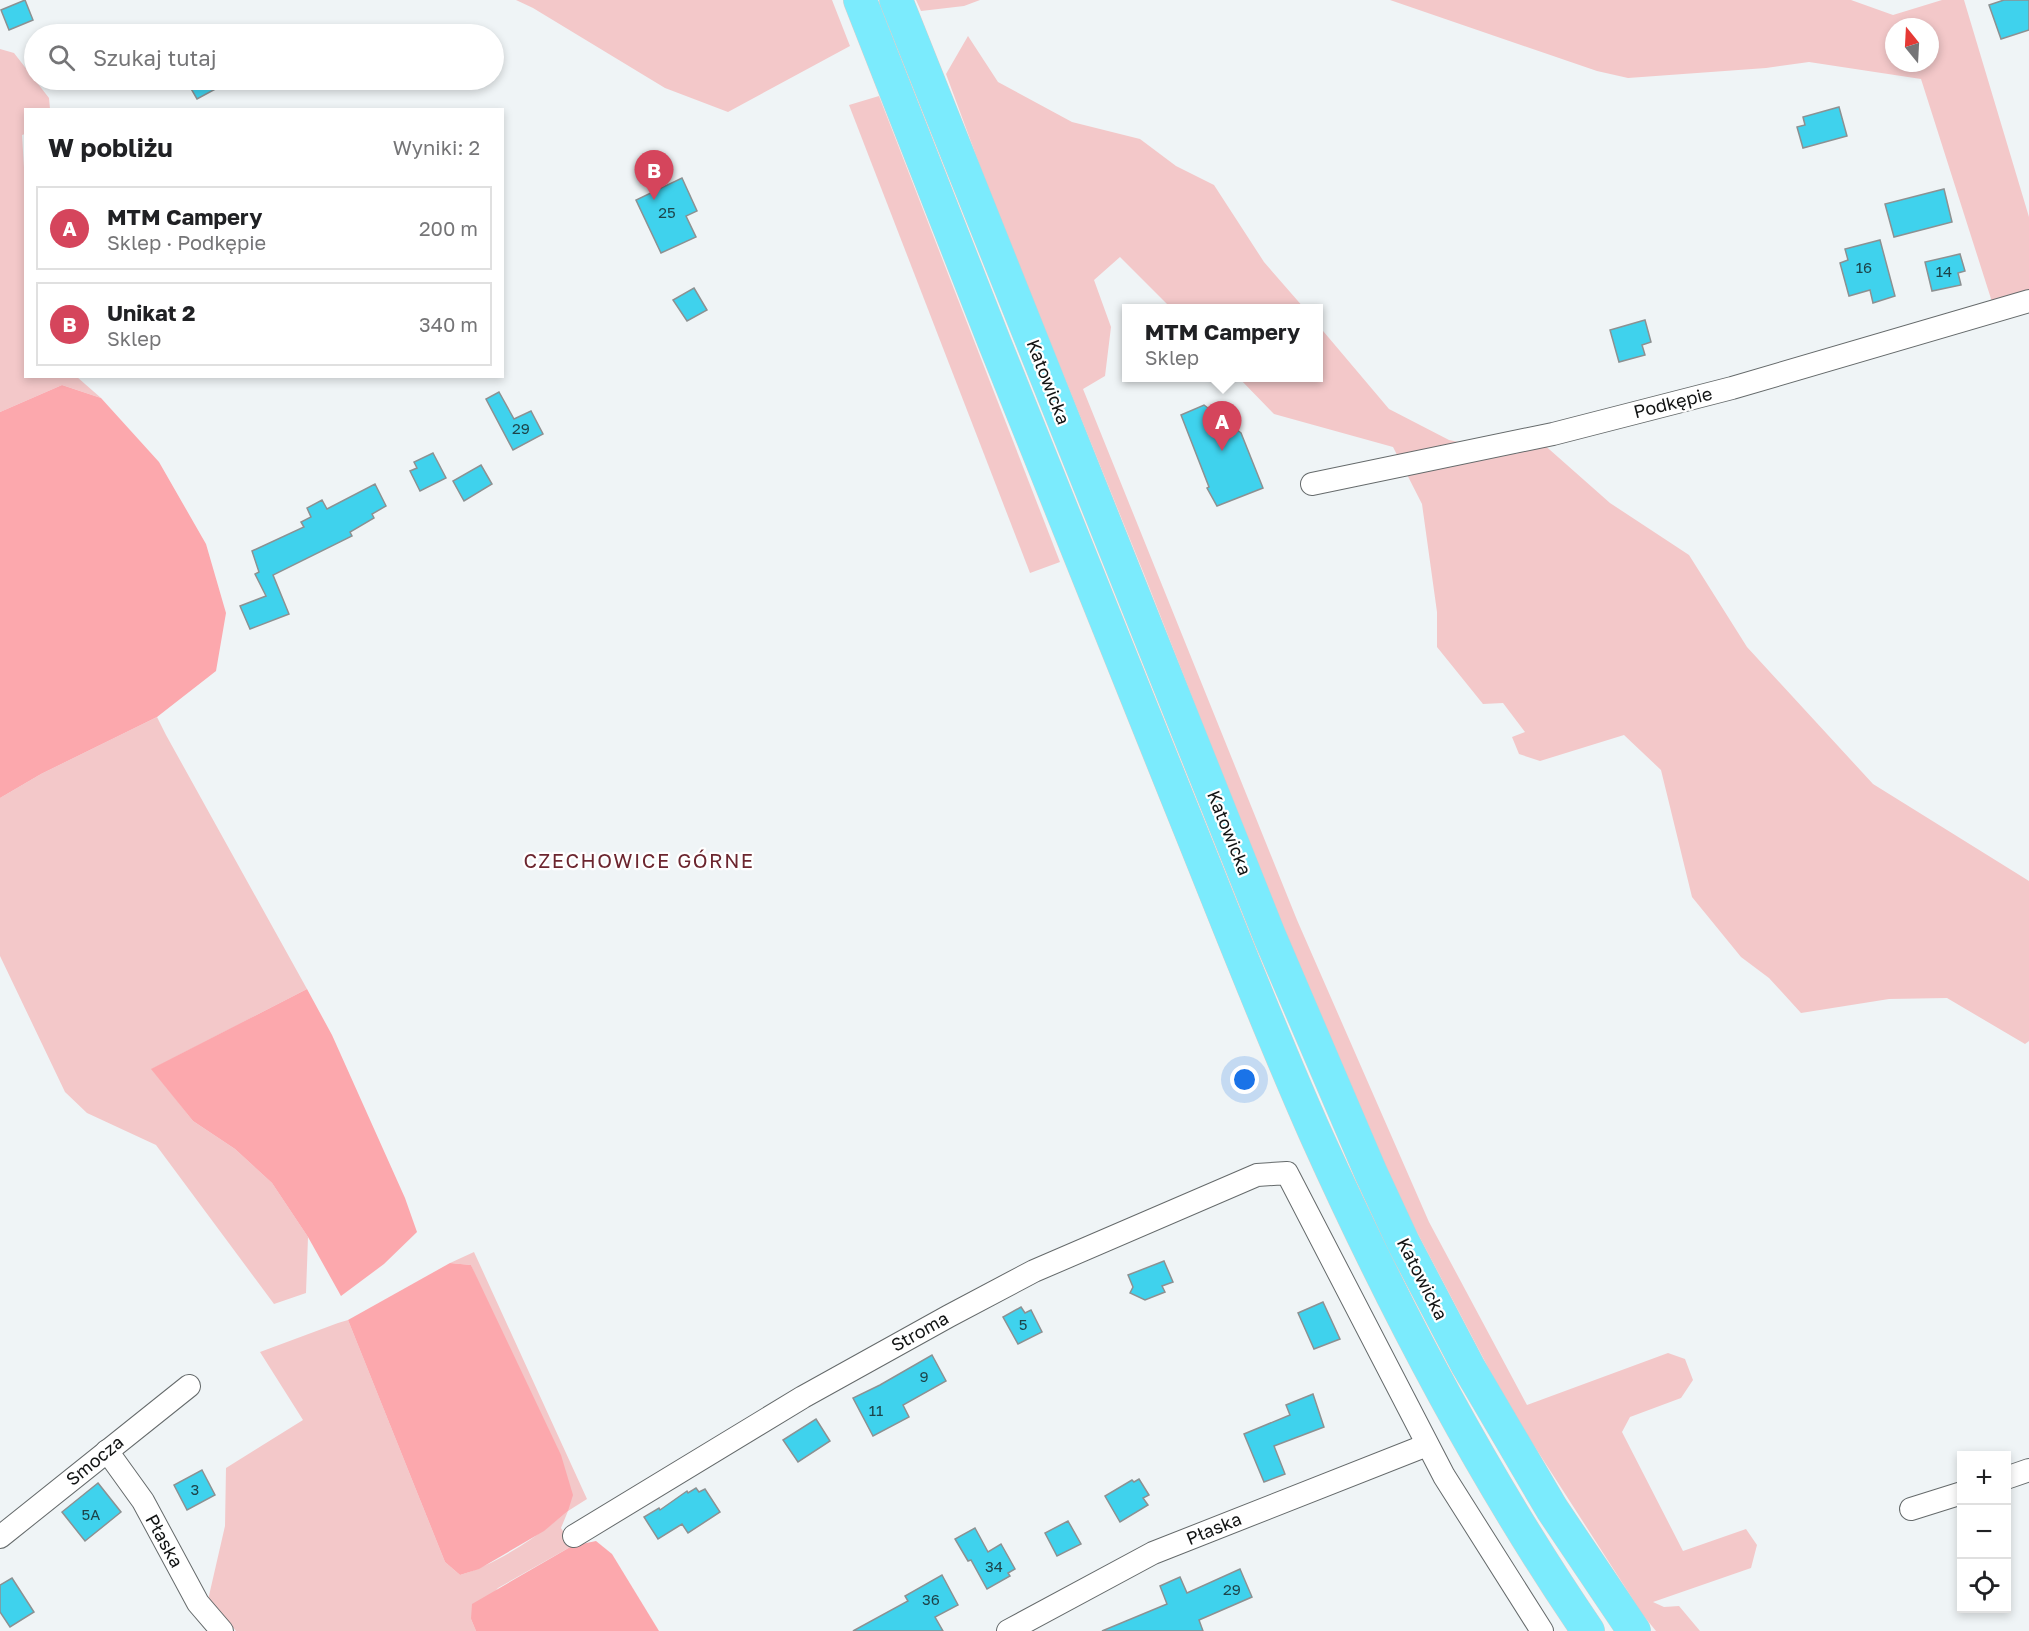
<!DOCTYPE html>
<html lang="pl">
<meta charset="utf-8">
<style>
body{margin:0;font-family:"Golos Text",sans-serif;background:#f2f2f2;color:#202124}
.controls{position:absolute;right:18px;bottom:18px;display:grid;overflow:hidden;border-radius:0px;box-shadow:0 3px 9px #0003}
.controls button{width:54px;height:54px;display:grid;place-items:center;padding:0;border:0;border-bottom:2px solid #e0e0e0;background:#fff;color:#202124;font:30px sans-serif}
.compass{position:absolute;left:1885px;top:18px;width:54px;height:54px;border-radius:50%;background:#fff;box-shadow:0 3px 9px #0003;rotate:342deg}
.you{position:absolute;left:1245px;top:1080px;width:21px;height:21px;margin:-15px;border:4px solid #fff;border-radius:50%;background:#1a73e8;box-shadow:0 0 0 9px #1a73e833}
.badge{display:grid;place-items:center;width:39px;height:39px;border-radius:50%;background:#d5455c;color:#fff;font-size:20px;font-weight:700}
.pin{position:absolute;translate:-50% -50px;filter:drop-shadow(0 2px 3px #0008)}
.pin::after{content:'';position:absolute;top:32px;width:21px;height:18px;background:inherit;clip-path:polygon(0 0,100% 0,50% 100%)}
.popup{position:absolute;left:1122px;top:304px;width:201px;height:78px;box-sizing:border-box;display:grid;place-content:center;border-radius:0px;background:#fff;filter:drop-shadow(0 2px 4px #0005);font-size:20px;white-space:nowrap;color:#757577}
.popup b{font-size:22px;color:#202124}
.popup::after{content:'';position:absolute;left:50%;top:100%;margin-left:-12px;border:12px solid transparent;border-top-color:#fff}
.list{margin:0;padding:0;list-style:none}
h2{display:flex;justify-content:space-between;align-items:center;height:78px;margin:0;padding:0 24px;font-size:26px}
h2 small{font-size:20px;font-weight:400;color:#757577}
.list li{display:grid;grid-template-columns:39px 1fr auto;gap:18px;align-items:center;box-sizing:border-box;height:84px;margin:0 12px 12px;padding:0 12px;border:2px solid #e0e0e0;border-radius:0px}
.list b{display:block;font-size:22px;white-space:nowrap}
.list p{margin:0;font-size:20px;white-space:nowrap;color:#757577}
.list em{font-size:20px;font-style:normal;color:#757577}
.icon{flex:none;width:33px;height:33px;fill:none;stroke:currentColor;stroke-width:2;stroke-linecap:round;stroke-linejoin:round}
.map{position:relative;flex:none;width:2029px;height:1631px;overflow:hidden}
.search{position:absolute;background:#fff;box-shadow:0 3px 9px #0003;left:24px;top:24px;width:480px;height:66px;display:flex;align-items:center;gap:15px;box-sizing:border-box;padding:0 21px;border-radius:33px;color:#757577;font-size:22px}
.panel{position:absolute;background:#fff;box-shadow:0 3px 9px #0003;left:24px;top:108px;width:480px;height:270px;border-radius:0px}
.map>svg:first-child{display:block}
.green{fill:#f3c8c9;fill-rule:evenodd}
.water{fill:#fca8ad}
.building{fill:#3fd2ed;stroke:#8c9192;stroke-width:1.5}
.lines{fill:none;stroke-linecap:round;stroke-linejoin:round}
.minor-casing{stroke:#656a6b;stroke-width:24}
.primary-casing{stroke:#d0d0d0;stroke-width:34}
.minor{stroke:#fff;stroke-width:22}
.primary{stroke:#7bebfd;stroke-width:33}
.labels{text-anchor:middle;stroke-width:4.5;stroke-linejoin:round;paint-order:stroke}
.number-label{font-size:15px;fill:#1d444a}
.street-label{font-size:18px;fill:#121414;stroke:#fff}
.neighbourhood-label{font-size:20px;letter-spacing:1.5px;fill:#6c262f;stroke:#fff}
</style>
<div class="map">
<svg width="2029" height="1631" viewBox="0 0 2029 1631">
<rect width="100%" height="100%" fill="#eff4f6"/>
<g class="green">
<polygon points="516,0 832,0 850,46 728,112 665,88 533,8"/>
<polygon points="916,0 980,0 964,6 921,11"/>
<path d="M 1390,0 L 1851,0 L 1893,15 L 1942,0 L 1964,0 L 2029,217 L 2029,293 L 1993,305 L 1921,79 L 1809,62 L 1766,68 L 1628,78 L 1597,71 ZM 1894,27 L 1930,27 L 1930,63 L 1894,63 Z"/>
<polygon points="968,36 998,82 1072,122 1140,139 1176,166 1214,185 1264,262 1304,308 1171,308 1120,257 1094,280 1111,327 1105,376 1083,389 1297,920 1429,1222 1527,1405 1668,1353 1685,1359 1693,1380 1681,1398 1630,1417 1622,1432 1683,1551 1746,1529 1757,1545 1751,1568 1653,1602 1664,1607 1679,1606 1700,1631 1656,1631 1643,1615 1508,1405 1399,1198 1288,942 1144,574 990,193 946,74"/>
<polygon points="0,49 14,53 49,98 50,109 26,110 25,134 22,135 26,200 26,376 77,377 101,398 62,385 0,412"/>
<polygon points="879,96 1060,562 1030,573 849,105"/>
<polygon points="1318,325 1389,409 1449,440 1516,454 1541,442 1610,503 1689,555 1747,647 1873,784 2029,881 2029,1041 2025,1044 1947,998 1889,999 1801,1013 1769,978 1741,957 1692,897 1661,770 1624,735 1540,761 1519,754 1512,737 1525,732 1503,703 1483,704 1437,647 1437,612 1422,504 1393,447 1274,414 1239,378 1318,378"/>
<polygon points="157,717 166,735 307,989 152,1069 193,1121 235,1149 272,1183 308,1237 306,1293 274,1304 156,1145 87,1113 65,1092 0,956 0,798 41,774"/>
<path d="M 474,1252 L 587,1499 L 568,1511 L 561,1528 L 572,1546 L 498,1588 L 471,1619 L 476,1631 L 236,1631 L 208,1600 L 225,1526 L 226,1468 L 303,1420 L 260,1352 L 338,1323 L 348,1320 L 445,1562 L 460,1575 C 499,1563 537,1537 568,1511 L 471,1265 L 450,1263 Z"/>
</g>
<g class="water">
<polygon points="62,385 101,398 159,462 206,544 226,613 216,671 157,717 41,774 0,798 0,412"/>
<polygon points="307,989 332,1035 405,1198 417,1232 384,1264 341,1296 308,1237 272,1183 235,1149 193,1121 151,1069"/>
<polygon points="450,1263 471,1265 561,1455 573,1495 568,1511 544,1531 479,1569 460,1575 445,1562 348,1320"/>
<polygon points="596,1541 612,1554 659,1631 476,1631 471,1619 472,1604 572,1546"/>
</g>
<g class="building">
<polygon points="25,0 33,20 9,30 1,10"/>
<polygon points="2004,0 2029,0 2029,30 2001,39 1989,5"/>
<polygon points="186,80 232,80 197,99"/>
<polygon points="1839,107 1847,136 1803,148 1797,127 1805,125 1803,117"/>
<polygon points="682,178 697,211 686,216 696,237 661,253 636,200"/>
<polygon points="1944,189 1952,222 1894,237 1885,204"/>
<polygon points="1880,240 1895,296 1873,303 1870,290 1849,296 1840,263 1848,260 1845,249"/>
<polygon points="1960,254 1965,271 1958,273 1961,285 1932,291 1925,262"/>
<polygon points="694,288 707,310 687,321 673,300"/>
<polygon points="1645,320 1651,342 1642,345 1645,355 1619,362 1610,330"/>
<polygon points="499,392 514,419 531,411 543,434 513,450 486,399"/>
<polygon points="1204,405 1241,433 1263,488 1217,506 1207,488 1209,487 1181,415"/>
<polygon points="433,453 446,478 420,491 410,471 417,468 414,462"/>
<polygon points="481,465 492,484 464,501 453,481"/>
<polygon points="375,484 386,506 372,514 374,518 350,532 352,536 273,575 289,614 250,629 240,606 266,596 255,574 259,572 252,551 304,527 301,522 311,517 307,508 322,500 327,509"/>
<polygon points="1164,1261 1173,1282 1162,1286 1165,1292 1145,1300 1130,1293 1133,1287 1128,1275"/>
<polygon points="1323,1302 1340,1339 1314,1349 1298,1313"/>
<polygon points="1021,1307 1025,1313 1031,1310 1042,1332 1018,1344 1003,1317"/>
<polygon points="932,1355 946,1381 903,1405 909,1417 873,1436 853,1398 880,1385"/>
<polygon points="1313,1394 1324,1427 1274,1446 1285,1474 1264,1482 1244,1434 1290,1415 1286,1405"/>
<polygon points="816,1419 830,1441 798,1462 783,1440"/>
<polygon points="202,1470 215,1495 187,1510 174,1485"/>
<polygon points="1139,1479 1149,1495 1143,1498 1148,1505 1120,1522 1105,1496 1132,1480 1134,1482"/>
<polygon points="98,1483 121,1512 85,1541 62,1512"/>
<polygon points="696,1488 699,1492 705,1489 720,1512 688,1533 682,1524 658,1539 644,1517 659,1508 660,1510 687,1491 688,1493"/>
<polygon points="1068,1521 1081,1544 1057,1556 1045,1533"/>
<polygon points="975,1528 988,1552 1001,1544 1015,1569 1008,1573 1010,1576 987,1589 971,1560 968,1561 955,1539"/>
<polygon points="1240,1569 1252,1597 1199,1620 1203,1631 1102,1631 1167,1604 1160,1586 1180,1577 1187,1593"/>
<polygon points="942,1575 958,1605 935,1617 943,1631 853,1631 908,1601 905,1596"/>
<polygon points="12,1578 34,1612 10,1627 0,1612 0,1585"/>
</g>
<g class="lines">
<g class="minor-casing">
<g id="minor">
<polyline points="1312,484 1553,434 1732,388 2029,301"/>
<polyline points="107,1451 143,1501 198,1603 222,1631"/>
<polyline points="2006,1478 2029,1470"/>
<polyline points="1911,1509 1962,1493"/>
<polyline points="574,1536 803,1397 949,1316 1034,1271 1257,1175 1287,1173 1444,1476 1542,1631"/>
<polyline points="0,1537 189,1386"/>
<polyline points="1008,1631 1153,1553 1427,1445"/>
</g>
</g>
<g class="primary-casing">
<g id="primary">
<path d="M 860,0 C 964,268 1071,536 1179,802 C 1224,913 1267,1025 1316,1135 C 1393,1306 1482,1476 1588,1631"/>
<polyline points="896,0 1270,937 1371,1173 1403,1242 1468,1366 1552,1509 1634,1631"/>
</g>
</g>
<use href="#minor" class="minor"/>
<use href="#primary" class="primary"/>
</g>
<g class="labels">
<g class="number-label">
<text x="667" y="218">25</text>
<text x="1864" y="273">16</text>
<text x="1944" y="277">14</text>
<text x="521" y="434">29</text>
<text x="1023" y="1330">5</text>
<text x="924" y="1382">9</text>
<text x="876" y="1416">11</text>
<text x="195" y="1495">3</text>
<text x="91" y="1520">5A</text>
<text x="994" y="1572">34</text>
<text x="1232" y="1595">29</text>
<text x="931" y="1605">36</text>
</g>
<g class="street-label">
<text transform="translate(1048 382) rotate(69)" y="6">Katowicka</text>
<text transform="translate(1673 403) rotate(-14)" y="6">Podkępie</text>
<text transform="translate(1229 833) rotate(68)" y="6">Katowicka</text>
<text transform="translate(1422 1279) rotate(63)" y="6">Katowicka</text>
<text transform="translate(920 1332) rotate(-29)" y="6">Stroma</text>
<text transform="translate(95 1461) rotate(-39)" y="6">Smocza</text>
<text transform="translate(1214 1529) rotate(-22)" y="6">Płaska</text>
<text transform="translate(164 1541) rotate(61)" y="6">Płaska</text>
</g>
<g class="neighbourhood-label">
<text x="639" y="868">CZECHOWICE GÓRNE</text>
</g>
</g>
</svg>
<div class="controls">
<button>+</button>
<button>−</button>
<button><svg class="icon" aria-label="locate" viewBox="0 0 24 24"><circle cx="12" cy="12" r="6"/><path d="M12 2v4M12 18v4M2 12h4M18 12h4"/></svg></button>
</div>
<svg class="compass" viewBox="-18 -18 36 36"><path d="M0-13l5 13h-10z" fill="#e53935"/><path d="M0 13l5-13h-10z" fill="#757577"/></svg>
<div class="you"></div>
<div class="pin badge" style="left:1222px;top:451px">A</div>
<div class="popup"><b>MTM Campery</b>Sklep</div>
<div class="pin badge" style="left:654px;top:200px">B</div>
<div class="search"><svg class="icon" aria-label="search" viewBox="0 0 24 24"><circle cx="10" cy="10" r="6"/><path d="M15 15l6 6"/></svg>Szukaj tutaj</div>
<section class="panel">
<h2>W pobliżu<small>Wyniki: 2</small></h2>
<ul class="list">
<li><span class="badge">A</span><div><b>MTM Campery</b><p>Sklep · Podkępie</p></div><em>200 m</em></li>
<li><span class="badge">B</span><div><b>Unikat 2</b><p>Sklep</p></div><em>340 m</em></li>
</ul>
</section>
</div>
